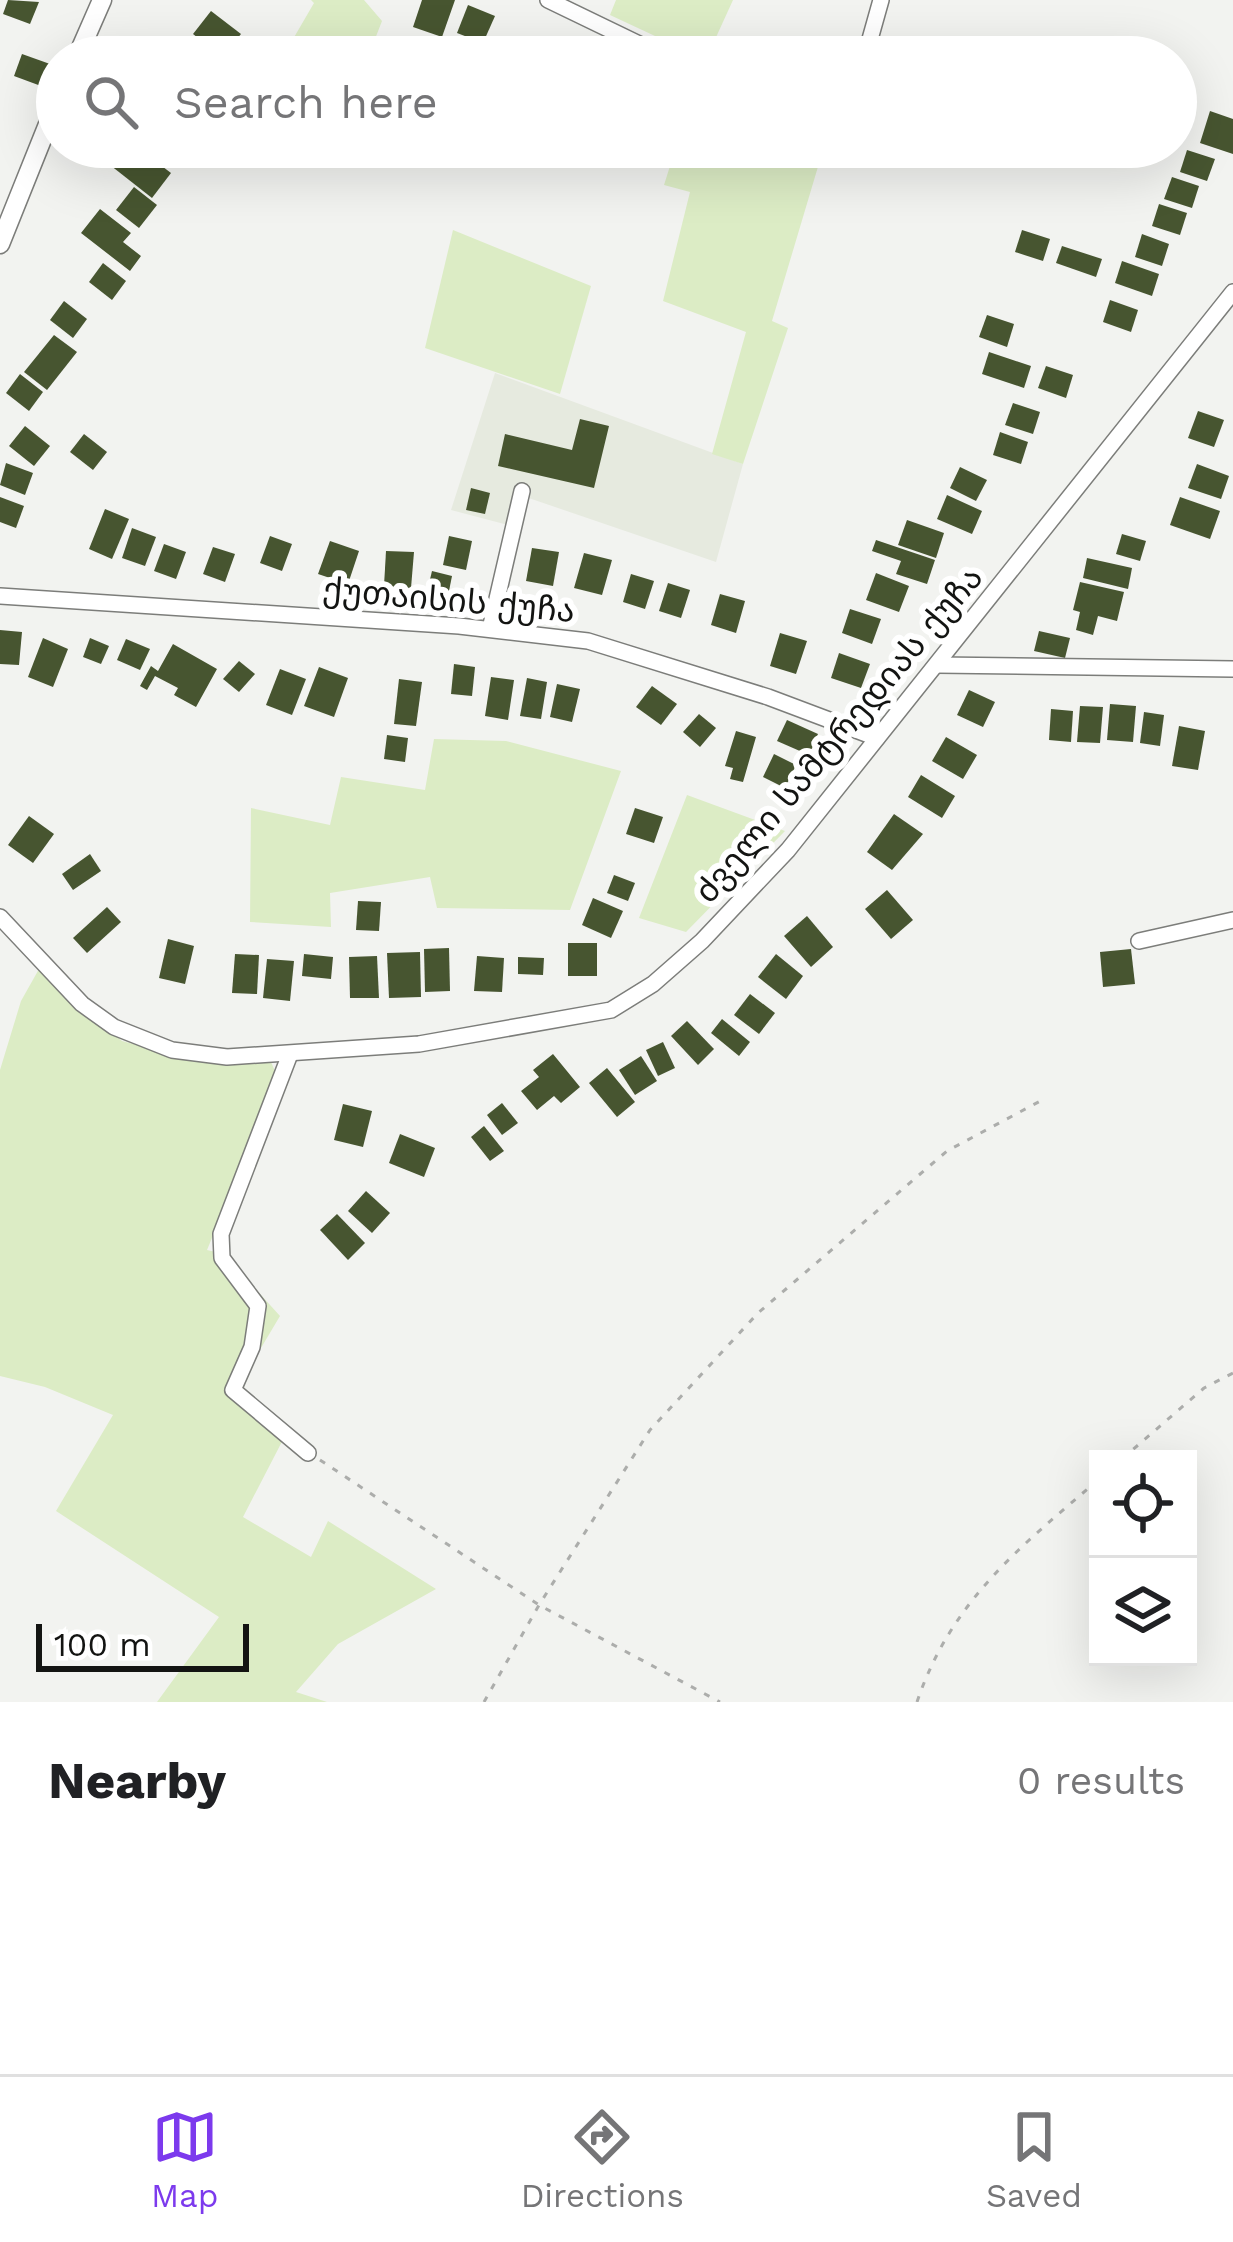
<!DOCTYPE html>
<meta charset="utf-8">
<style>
body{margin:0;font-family:"Work Sans","Noto Sans Georgian",sans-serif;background:#f6f6f6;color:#202124}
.controls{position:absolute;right:36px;bottom:36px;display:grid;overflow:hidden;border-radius:0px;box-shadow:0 12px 48px #0002}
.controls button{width:108px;height:108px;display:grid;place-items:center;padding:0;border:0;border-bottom:3px solid #e0e0e0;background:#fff;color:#202124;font:60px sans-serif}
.scale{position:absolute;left:36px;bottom:30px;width:213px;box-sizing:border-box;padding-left:12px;border:6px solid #131412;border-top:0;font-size:33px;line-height:42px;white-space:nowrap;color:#131412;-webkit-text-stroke:9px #fff;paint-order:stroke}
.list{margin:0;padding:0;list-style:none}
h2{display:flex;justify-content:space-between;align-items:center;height:156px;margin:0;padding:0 48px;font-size:51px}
h2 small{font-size:39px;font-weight:400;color:#757577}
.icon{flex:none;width:66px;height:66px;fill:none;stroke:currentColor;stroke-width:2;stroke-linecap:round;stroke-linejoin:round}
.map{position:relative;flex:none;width:1233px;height:1702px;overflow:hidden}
.search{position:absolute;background:#fff;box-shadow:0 12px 48px #0002;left:36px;right:36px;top:36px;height:132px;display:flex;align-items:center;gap:30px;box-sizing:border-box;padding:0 42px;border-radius:66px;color:#757577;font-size:45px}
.sheet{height:372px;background:#fff}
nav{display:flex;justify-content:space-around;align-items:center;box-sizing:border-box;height:168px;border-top:3px solid #e0e0e0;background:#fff;font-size:33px;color:#757577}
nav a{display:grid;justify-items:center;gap:6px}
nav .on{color:#7c3aed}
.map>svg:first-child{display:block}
.built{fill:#e6eadf}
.green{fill:#dcecc5}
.building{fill:#475530}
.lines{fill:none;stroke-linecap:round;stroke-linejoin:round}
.minor-casing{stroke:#7c7d7a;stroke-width:18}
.major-casing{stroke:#7c7d7a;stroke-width:21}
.path{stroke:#acadab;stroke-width:3;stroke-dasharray:6 9;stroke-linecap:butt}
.minor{stroke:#fff;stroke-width:15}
.major{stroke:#fff;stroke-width:18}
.labels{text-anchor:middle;stroke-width:12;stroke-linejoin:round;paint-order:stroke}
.street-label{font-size:33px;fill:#131412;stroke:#fff}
</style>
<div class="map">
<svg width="1233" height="1702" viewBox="0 0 1233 1702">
<rect width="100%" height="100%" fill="#f2f3f0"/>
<polygon class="built" points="495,373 743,464 716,562 517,494 508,525 451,510"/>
<g class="green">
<polygon points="311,0 364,0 382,21 368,57 300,57 289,46 314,3"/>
<polygon points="616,0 733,0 707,57 700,57 610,15"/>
<polygon points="676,147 790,147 820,160 772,321 788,328 743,464 712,454 746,332 663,301 690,192 664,185"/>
<polygon points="453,230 591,286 560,394 425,348"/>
<polygon points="434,739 506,741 621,771 570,910 437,908 430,877 330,893 331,927 250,922 251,808 330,825 341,777 425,790"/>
<polygon points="687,795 785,831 686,932 639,918"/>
<polygon points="39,969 122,1041 172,1054 271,1062 278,1078 207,1250 224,1254 280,1316 236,1390 288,1430 243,1517 311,1557 328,1521 436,1589 338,1644 296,1692 327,1702 157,1702 219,1617 56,1511 113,1415 45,1387 0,1376 0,1070 21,1001"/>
</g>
<g class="building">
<polygon points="8,0 39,2 30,24 3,14"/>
<polygon points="422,0 455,0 442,37 413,27"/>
<polygon points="468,5 495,16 483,43 457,33"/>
<polygon points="211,11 241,34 222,57 193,34"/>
<polygon points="22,54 50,64 41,86 14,76"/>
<polygon points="1210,111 1233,119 1233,154 1200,143"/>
<polygon points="123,147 137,147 171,173 152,198 110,165"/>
<polygon points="1187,150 1215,159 1207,181 1180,172"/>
<polygon points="1172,177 1199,186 1192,208 1164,199"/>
<polygon points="134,187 157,205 139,228 116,210"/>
<polygon points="1159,204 1187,213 1180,235 1152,226"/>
<polygon points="100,209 131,233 123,242 141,256 130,271 81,233"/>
<polygon points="1022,230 1050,239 1043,261 1015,252"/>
<polygon points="1142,234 1169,244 1162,266 1135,257"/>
<polygon points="1062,246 1102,259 1096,277 1056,263"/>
<polygon points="1122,261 1159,274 1152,296 1115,283"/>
<polygon points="103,263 126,281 112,300 89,282"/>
<polygon points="1110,300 1138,310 1131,332 1103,322"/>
<polygon points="64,301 87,319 73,338 50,320"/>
<polygon points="987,315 1014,324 1007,347 979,337"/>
<polygon points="54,335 77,352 47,390 24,372"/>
<polygon points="989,352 1031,366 1024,388 982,374"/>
<polygon points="1046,366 1073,375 1066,398 1038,388"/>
<polygon points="20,374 43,392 29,411 6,393"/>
<polygon points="1013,403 1040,412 1033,434 1005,425"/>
<polygon points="1198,411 1224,420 1214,447 1188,438"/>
<polygon points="580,419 609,426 594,488 498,466 505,434 572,450"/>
<polygon points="25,426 50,446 34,466 9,446"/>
<polygon points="1000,432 1028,442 1021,464 993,455"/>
<polygon points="84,434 107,452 93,470 70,452"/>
<polygon points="6,463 33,473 25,495 0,485"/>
<polygon points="1197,464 1229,476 1221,499 1188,488"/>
<polygon points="960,467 987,480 976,501 950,488"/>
<polygon points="471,488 490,493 485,514 466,510"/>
<polygon points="947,495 982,511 972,534 937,519"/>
<polygon points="0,497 24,506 16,528 0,522"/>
<polygon points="1180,497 1220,511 1210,539 1170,525"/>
<polygon points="105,509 129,519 112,559 89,549"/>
<polygon points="907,520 944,533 936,558 898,545"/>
<polygon points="132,528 156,537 145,566 122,558"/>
<polygon points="1122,534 1146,541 1140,561 1116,554"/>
<polygon points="270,536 292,544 282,571 260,563"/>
<polygon points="449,536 472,541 466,570 443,565"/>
<polygon points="876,540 935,560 927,584 896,574 901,561 872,551"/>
<polygon points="330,541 359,551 348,584 318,574"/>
<polygon points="164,544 186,552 176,579 154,571"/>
<polygon points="213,547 235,554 225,582 203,574"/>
<polygon points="532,548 559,552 553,586 526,581"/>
<polygon points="386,551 414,552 411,588 384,586"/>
<polygon points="584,553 612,560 602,595 574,588"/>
<polygon points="1087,558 1132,568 1128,589 1083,578"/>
<polygon points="432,571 452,576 448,596 427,592"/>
<polygon points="876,573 909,586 899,612 866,600"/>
<polygon points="631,574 654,581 645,609 623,602"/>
<polygon points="1080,582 1124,592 1117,621 1098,616 1093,635 1076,630 1080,612 1073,610"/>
<polygon points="668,583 690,590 681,618 659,611"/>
<polygon points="720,594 745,601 736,633 711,625"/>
<polygon points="850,609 881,619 872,644 842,633"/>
<polygon points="0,630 22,632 19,665 0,664"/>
<polygon points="1039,631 1070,638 1065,658 1034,651"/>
<polygon points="780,633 807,641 796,674 770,666"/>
<polygon points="43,638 68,649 53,687 28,677"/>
<polygon points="90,638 109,646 101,664 83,657"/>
<polygon points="126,639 150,649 140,670 117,660"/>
<polygon points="173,644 217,669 196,707 174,695 178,688 155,676 147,690 140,686 151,666 158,671"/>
<polygon points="839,653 870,664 861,688 831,678"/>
<polygon points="239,661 255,674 239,692 223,679"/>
<polygon points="454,664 475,667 472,696 451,694"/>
<polygon points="319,667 348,678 334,717 304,706"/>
<polygon points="280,669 306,679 292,715 266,705"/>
<polygon points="491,677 514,680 508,720 485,716"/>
<polygon points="527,678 547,682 541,719 520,716"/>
<polygon points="399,679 422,682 416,726 394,724"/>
<polygon points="557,684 580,689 572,722 550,717"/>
<polygon points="652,686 677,704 661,725 636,707"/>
<polygon points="969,690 995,702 983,727 957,715"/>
<polygon points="1110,704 1136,706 1133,742 1107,740"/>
<polygon points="1080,706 1103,707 1100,743 1077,742"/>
<polygon points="1051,709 1073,711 1071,742 1049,740"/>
<polygon points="1144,712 1164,715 1160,746 1140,743"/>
<polygon points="699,714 716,728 700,747 683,732"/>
<polygon points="787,720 818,734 809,755 777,741"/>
<polygon points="1179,726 1205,731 1198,770 1172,766"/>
<polygon points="736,731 756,737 743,782 730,779 733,768 725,766"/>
<polygon points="387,735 408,738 405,762 384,759"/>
<polygon points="946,737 977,755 963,779 932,761"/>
<polygon points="774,754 796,765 785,788 763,777"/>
<polygon points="921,775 955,796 942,818 908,797"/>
<polygon points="635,808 663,817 654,843 626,834"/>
<polygon points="894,814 923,834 892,870 867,852"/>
<polygon points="29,816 54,834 33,863 8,845"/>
<polygon points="90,854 101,871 73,890 62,874"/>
<polygon points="614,875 635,883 628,901 607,893"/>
<polygon points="887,890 913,920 891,939 865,909"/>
<polygon points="593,898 623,911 611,938 582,925"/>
<polygon points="358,901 381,902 379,931 356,930"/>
<polygon points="107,907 121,922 87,953 73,938"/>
<polygon points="807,916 833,947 811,967 784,936"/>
<polygon points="168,939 194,946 185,984 159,978"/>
<rect x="568" y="943" width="29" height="33"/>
<polygon points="449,948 450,991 425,992 424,949"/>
<polygon points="1131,949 1135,984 1103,987 1100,952"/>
<polygon points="420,952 421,997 389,998 387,953"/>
<polygon points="235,954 259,955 257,994 232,993"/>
<polygon points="304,954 333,957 331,979 302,976"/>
<polygon points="776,954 803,976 786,999 758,977"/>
<polygon points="377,956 379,998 350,998 349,957"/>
<polygon points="477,956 504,958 502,992 474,991"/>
<polygon points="518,957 544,958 543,975 518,974"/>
<polygon points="267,959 294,961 290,1001 263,998"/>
<polygon points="750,994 775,1013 759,1034 734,1015"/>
<polygon points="722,1019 750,1042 739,1056 711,1033"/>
<polygon points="687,1021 714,1049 698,1065 671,1036"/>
<polygon points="663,1042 675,1068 658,1076 646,1050"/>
<polygon points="553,1054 580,1087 561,1103 554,1096 537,1110 521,1091 539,1077 533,1070"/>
<polygon points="641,1056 657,1081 635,1095 619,1070"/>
<polygon points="607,1068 635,1102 617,1117 589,1083"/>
<polygon points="502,1103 518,1123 502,1135 487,1115"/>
<polygon points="343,1104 372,1111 363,1147 334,1140"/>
<polygon points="484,1126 504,1151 490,1161 471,1137"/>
<polygon points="400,1134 435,1148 424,1177 389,1163"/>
<polygon points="366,1191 390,1213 372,1233 348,1211"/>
<polygon points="337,1214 365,1243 348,1260 320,1230"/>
</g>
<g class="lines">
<g class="minor-casing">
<g id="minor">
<polyline points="548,0 666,57"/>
<polyline points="865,57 881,0"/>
<polyline points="0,596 459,626 588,641 768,697 877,738"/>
<polyline points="490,629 522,491"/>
<polyline points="937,665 1233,669"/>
<polyline points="0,917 82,1004 114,1027 172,1050 227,1057 419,1044 611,1010 653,984 702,941 788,850 1233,292"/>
<polyline points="1139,941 1233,920"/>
<polyline points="290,1054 221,1234 222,1258 258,1306 252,1347 233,1390 308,1453"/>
</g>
</g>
<g class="major-casing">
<g id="major">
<polyline points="77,57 102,0"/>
<polyline points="0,244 57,102"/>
</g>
</g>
<g class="path">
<polyline points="1122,1459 1204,1388 1233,1373"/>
<polyline points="320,1460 539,1605 720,1702"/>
<polyline points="484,1702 539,1605 650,1430 758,1313 947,1151 1044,1099"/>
<path d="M 917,1702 C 951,1601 1020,1547 1098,1480"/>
</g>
<use href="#minor" class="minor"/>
<use href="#major" class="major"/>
</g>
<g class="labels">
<g class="street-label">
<text transform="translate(449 599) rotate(5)" y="12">ქუთაისის ქუჩა</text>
<text transform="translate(838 734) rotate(-50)" y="12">ძველი სამტრედიას ქუჩა</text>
</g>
</g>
</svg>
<div class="controls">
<button><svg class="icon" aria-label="locate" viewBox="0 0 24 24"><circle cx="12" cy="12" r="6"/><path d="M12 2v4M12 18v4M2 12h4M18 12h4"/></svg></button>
<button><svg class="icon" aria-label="layers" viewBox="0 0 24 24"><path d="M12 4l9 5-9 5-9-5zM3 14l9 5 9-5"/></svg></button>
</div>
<div class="scale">100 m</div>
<div class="search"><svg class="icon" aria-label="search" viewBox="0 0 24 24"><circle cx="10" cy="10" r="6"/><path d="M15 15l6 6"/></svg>Search here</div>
</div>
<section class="sheet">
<h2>Nearby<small>0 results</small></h2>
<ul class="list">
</ul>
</section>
<nav>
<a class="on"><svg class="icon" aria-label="map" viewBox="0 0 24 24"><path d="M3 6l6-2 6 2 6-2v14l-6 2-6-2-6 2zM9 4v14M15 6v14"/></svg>Map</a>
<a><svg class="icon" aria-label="directions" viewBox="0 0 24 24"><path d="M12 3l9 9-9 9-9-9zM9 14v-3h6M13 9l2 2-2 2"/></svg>Directions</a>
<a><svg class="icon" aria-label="saved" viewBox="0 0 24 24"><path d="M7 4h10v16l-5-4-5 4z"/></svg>Saved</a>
</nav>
